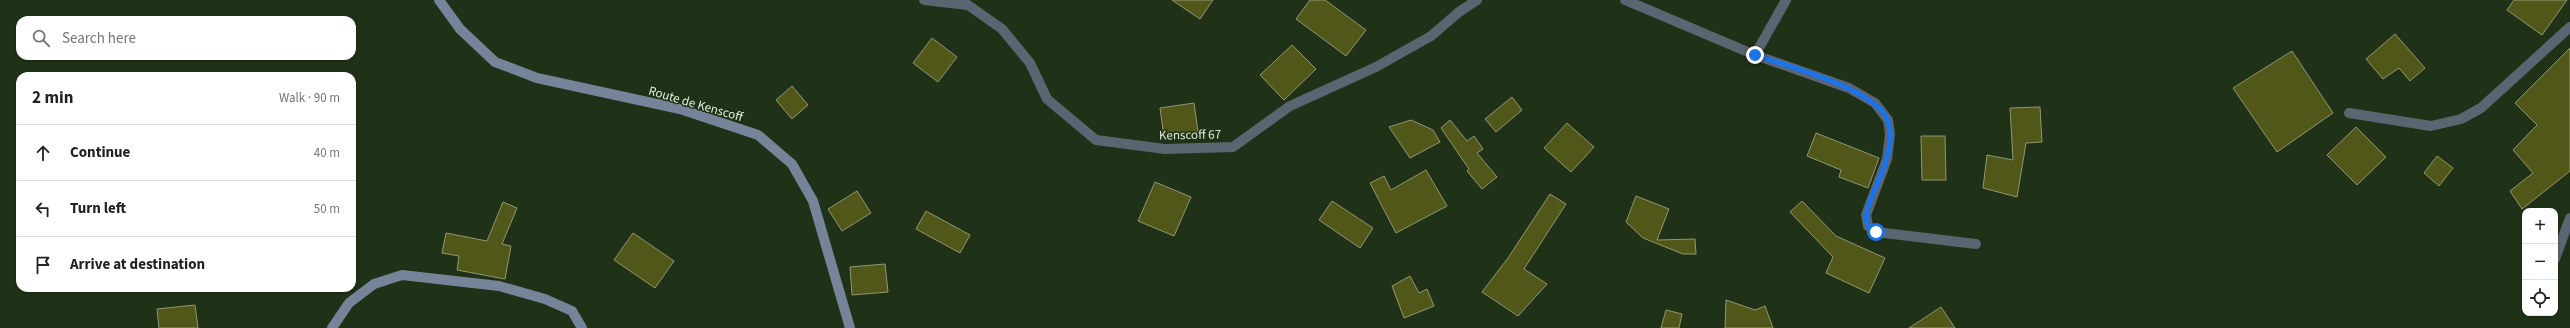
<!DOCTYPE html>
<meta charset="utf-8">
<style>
body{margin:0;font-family:"Source Sans 3",sans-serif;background:#f2f2f2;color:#222}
.controls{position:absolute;right:12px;bottom:12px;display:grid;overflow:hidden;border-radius:8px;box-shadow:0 1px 3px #0004}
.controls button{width:36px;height:36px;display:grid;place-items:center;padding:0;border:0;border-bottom:1px solid #e0e0e0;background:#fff;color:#222;font:20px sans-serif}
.stop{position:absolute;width:12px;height:12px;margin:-9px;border:3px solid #1a73e8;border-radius:50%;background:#fff}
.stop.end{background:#1a73e8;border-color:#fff;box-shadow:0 1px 4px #0008}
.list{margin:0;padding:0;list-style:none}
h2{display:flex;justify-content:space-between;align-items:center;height:52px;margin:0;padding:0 16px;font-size:17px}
h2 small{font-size:13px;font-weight:400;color:#767676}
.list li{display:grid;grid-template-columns:26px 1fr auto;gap:12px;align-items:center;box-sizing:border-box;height:56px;padding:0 16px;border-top:1px solid #e0e0e0}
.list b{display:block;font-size:15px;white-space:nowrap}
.list em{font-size:13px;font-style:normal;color:#767676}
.icon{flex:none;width:22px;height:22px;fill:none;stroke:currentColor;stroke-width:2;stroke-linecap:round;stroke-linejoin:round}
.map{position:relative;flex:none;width:2570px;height:328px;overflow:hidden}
.search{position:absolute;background:#fff;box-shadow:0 1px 3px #0004;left:16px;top:16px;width:340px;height:44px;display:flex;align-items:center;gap:10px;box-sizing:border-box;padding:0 14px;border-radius:12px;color:#767676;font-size:15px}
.panel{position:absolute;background:#fff;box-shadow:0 1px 3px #0004;left:16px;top:72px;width:340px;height:220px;border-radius:12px}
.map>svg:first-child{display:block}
.building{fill:#515719;stroke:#919773}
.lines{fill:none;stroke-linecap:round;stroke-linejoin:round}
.street{stroke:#5b6471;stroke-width:10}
.secondary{stroke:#758498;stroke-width:10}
.route{stroke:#1a73e8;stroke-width:5}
.labels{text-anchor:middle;stroke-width:3;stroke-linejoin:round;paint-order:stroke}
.street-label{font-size:13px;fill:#e0ecdb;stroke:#1f3116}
</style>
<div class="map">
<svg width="2570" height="328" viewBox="0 0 2570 328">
<rect width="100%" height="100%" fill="#1f3116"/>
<g class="building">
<polygon points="1172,0 1213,0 1200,19"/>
<polygon points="1310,0 1325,0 1366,30 1346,56 1296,19"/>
<polygon points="2514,0 2567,0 2542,35 2507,10"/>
<polygon points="2395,34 2425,68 2410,81 2399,68 2383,79 2366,59"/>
<polygon points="932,38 957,57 938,82 913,63"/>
<polygon points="1292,45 1316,69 1284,100 1260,75"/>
<polygon points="2570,48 2570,171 2522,209 2510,191 2533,173 2513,150 2537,125 2515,103"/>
<polygon points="2292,51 2333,113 2277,152 2233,88"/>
<polygon points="792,86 808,105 792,119 776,100"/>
<polygon points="1512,97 1522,110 1496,132 1485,119"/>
<polygon points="1194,103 1198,132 1164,137 1160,108"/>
<polygon points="2040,107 2042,142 2026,143 2017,197 1983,188 1987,155 2013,160 2010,108"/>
<polygon points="1411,120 1433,130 1440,142 1410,158 1389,127"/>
<polygon points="1450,120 1467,141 1474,136 1483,149 1477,153 1497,177 1482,189 1467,171 1469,169 1441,128"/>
<polygon points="1567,123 1594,147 1571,172 1544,148"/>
<polygon points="2356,127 2386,157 2357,185 2327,155"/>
<polygon points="1816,133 1879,158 1868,188 1839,177 1841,170 1807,156"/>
<polygon points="1921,136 1945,136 1946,180 1922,180"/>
<polygon points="2437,156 2453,168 2439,186 2424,173"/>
<polygon points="1426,170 1447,206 1396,233 1370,183 1384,176 1391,190"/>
<polygon points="1155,182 1191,197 1174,236 1138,221"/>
<polygon points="857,191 871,213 842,231 828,209"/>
<polygon points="1550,194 1566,204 1524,269 1547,284 1518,316 1482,292 1508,258"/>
<polygon points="1636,196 1669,209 1657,240 1695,239 1696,254 1683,254 1643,238 1626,222"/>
<polygon points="1332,201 1373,228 1360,248 1319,220"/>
<polygon points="1802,201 1836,236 1885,258 1869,293 1826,273 1833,257 1790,212"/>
<polygon points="503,202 517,208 502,244 511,246 505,279 457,270 459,256 442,253 446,233 487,241"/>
<polygon points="926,211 970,235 960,253 916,229"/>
<polygon points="633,233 674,261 655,288 614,260"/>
<polygon points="885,264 888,292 852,295 850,267"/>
<polygon points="1410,276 1419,293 1427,289 1434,306 1404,318 1392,286"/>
<polygon points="1726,300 1755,310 1765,306 1773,328 1725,328"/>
<polygon points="195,305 198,328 159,328 157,309"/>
<polygon points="1941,307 1955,328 1909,328"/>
<polygon points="1666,310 1682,314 1679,328 1661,328"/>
</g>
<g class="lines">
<g class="street">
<polyline points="924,0 968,5 1002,29 1030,63 1047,99 1096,140 1165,149 1233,147 1290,106 1376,67 1431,36 1459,12 1477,0"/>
<polyline points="1625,0 1755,55 1849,88 1875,103 1888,120 1890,134 1887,159 1866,215 1868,226 1876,232 1976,244"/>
<polyline points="1755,55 1786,0"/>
<polyline points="2349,113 2431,126 2461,119 2481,108 2570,27"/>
<polyline points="2555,259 2570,218"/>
</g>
<g class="secondary">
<polyline points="439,0 460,29 495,62 537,78 680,109 758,135 792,164 813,201 850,328"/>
<polyline points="332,328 349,303 374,284 402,275 499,286 545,299 572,311 582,328"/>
</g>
</g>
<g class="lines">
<path class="route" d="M 1755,55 C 1786,66 1877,89 1888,121 C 1894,139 1887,161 1880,177 C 1875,191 1862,211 1868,226 L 1876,232"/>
</g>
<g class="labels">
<g class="street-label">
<text transform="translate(696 103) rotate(16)" y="5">Route de Kenscoff</text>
<text transform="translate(1190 134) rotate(-1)" y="5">Kenscoff 67</text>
</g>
</g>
</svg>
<div class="controls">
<button>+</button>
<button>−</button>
<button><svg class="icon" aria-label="locate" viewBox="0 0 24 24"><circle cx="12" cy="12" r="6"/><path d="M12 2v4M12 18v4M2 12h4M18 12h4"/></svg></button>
</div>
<div class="stop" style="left:1876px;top:232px"></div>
<div class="stop end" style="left:1755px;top:55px"></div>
<div class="search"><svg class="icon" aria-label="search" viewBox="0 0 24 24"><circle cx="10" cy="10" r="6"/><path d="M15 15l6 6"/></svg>Search here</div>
<section class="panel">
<h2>2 min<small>Walk · 90 m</small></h2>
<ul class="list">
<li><svg class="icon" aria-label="ahead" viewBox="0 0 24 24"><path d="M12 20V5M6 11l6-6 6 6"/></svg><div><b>Continue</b></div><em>40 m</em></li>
<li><svg class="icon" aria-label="left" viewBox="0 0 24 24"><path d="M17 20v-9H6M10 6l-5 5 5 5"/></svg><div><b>Turn left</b></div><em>50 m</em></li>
<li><svg class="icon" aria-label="arrive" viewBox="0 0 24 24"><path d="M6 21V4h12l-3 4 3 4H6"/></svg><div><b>Arrive at destination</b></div></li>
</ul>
</section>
</div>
